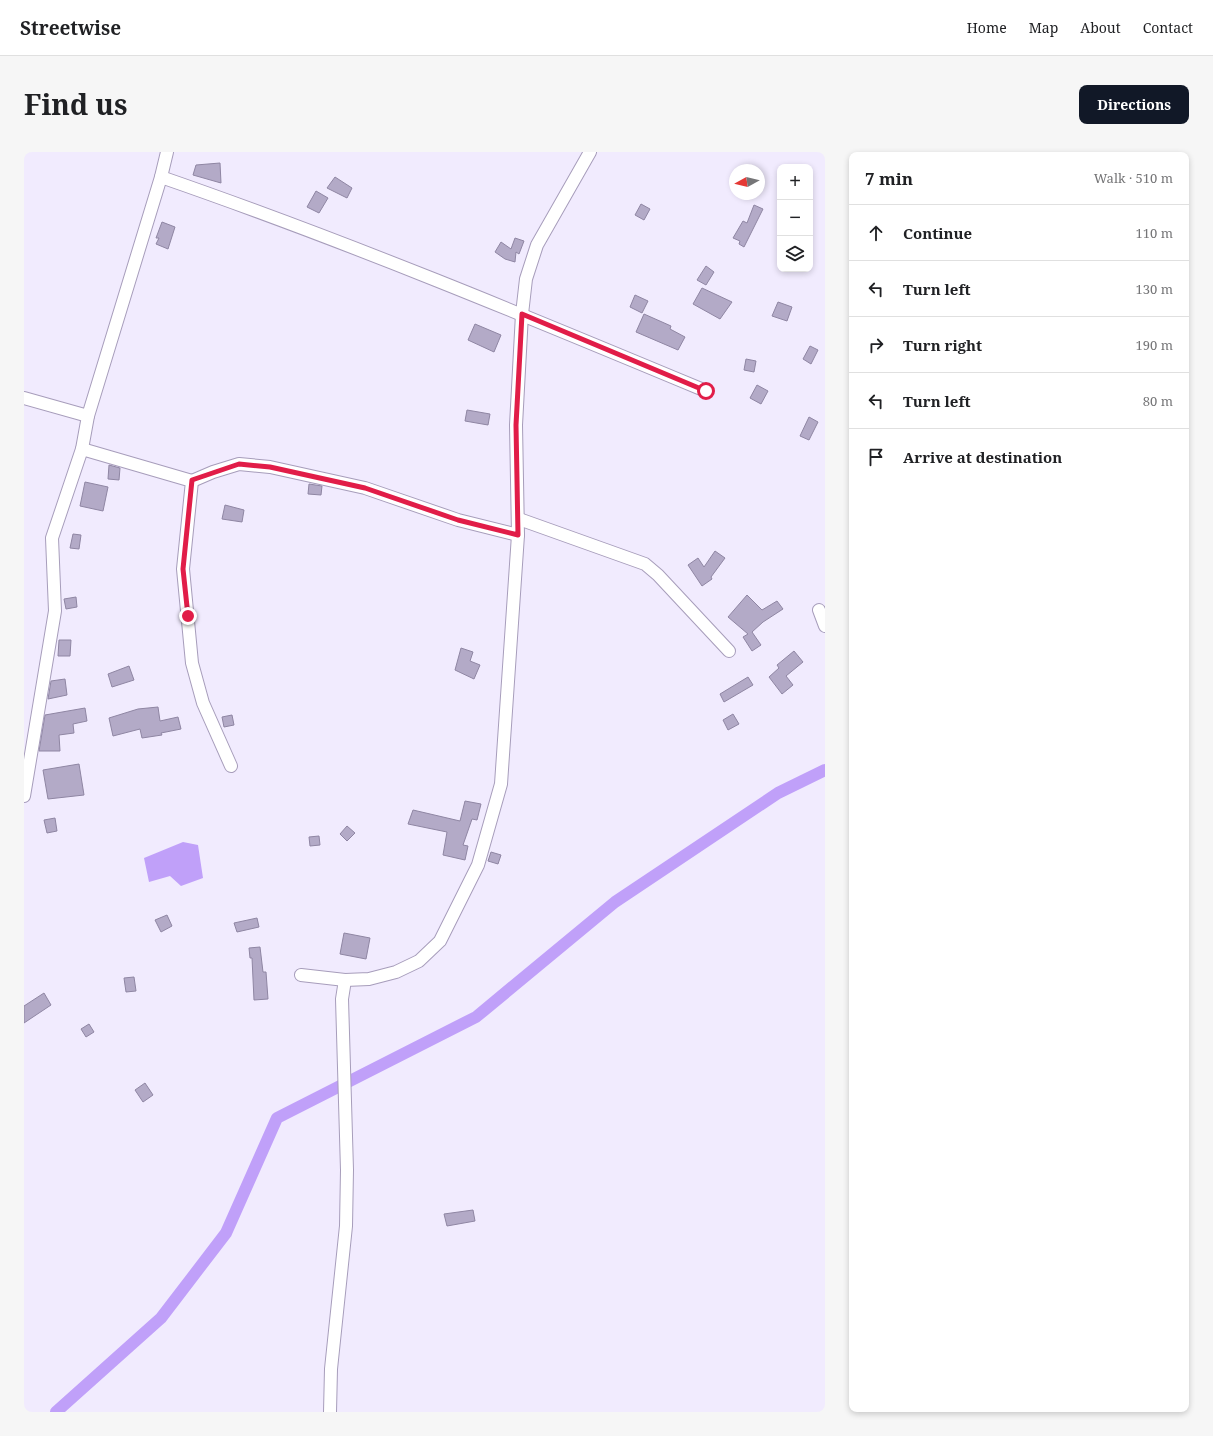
<!DOCTYPE html>
<meta charset="utf-8">
<style>
body{margin:0;font-family:"Noto Serif",serif;background:#f6f6f6;color:#202124}
.controls{position:absolute;right:12px;top:12px;display:grid;overflow:hidden;border-radius:8px;box-shadow:0 2px 6px #0003}
.controls button{width:36px;height:36px;display:grid;place-items:center;padding:0;border:0;border-bottom:1px solid #e0e0e0;background:#fff;color:#202124;font:20px sans-serif}
.compass{position:absolute;left:705px;top:12px;width:36px;height:36px;border-radius:50%;background:#fff;box-shadow:0 2px 6px #0003;rotate:262deg}
.stop{position:absolute;width:12px;height:12px;margin:-9px;border:3px solid #e11d48;border-radius:50%;background:#fff}
.stop.end{background:#e11d48;border-color:#fff;box-shadow:0 1px 4px #0008}
.list{margin:0;padding:0;list-style:none}
h2{display:flex;justify-content:space-between;align-items:center;height:52px;margin:0;padding:0 16px;font-size:17px}
h2 small{font-size:13px;font-weight:400;color:#757577}
.list li{display:grid;grid-template-columns:26px 1fr auto;gap:12px;align-items:center;box-sizing:border-box;height:56px;padding:0 16px;border-top:1px solid #e0e0e0}
.list b{display:block;font-size:15px;white-space:nowrap}
.list em{font-size:13px;font-style:normal;color:#757577}
.icon{flex:none;width:22px;height:22px;fill:none;stroke:currentColor;stroke-width:2;stroke-linecap:round;stroke-linejoin:round}
.map{position:relative;flex:none;width:801px;height:1260px;overflow:hidden;border-radius:8px}
header{display:flex;align-items:center;gap:24px;box-sizing:border-box;height:56px;padding:0 20px;background:#fff;border-bottom:1px solid #e0e0e0}
header strong{font-size:19px}
nav{display:flex;gap:22px;margin-inline-start:auto;font-size:14px}
.intro{display:flex;align-items:center;justify-content:space-between;box-sizing:border-box;height:96px;padding:0 24px}
h1{margin:0;font-size:28px}
.button{padding:10px 18px;border-radius:8px;background:#111827;color:#fff;font-size:14px;font-weight:700}
main{display:flex;gap:24px;padding:0 24px}
aside{flex:1;background:#fff;border-radius:8px;box-shadow:0 2px 6px #0003}
.map>svg:first-child{display:block}
.water{fill:#c0a0f9}
.lines{fill:none;stroke-linecap:round;stroke-linejoin:round}
.canal{stroke:#c0a0f9;stroke-width:12}
.building{fill:#b3aac7;stroke:#8f86a3}
.minor-casing{stroke:#a79dbb;stroke-width:14}
.minor{stroke:#fff;stroke-width:12}
.route{stroke:#e11d48;stroke-width:5}
</style>
<header>
<strong>Streetwise</strong>
<nav><a>Home</a><a>Map</a><a>About</a><a>Contact</a></nav>
</header>
<div class="intro"><h1>Find us</h1><a class="button">Directions</a></div>
<main>
<div class="map">
<svg width="801" height="1260" viewBox="0 0 801 1260">
<rect width="100%" height="100%" fill="#f1ebfe"/>
<polygon class="water" points="159,690 174,693 179,726 157,734 146,724 125,730 120,706"/>
<g class="lines">
<polyline class="canal" points="32,1260 137,1166 202,1081 253,966 452,865 591,750 754,641 801,618"/>
</g>
<g class="building">
<polygon points="196,11 197,31 169,23 172,13"/>
<polygon points="311,25 328,36 323,46 303,36"/>
<polygon points="292,39 304,46 295,61 283,55"/>
<polygon points="617,52 626,57 620,68 611,63"/>
<polygon points="730,53 739,57 720,95 715,92 716,89 709,86 719,69 723,71"/>
<polygon points="138,70 151,75 144,97 132,92 135,86 132,86"/>
<polygon points="491,86 500,89 495,102 492,100 491,110 481,107 471,100 477,90 487,97"/>
<polygon points="682,114 690,120 682,133 673,128"/>
<polygon points="678,136 708,150 696,167 669,152"/>
<polygon points="611,143 624,149 618,161 606,155"/>
<polygon points="754,150 768,155 763,169 748,164"/>
<polygon points="620,162 647,174 646,177 661,185 654,198 612,180"/>
<polygon points="451,172 477,183 470,200 444,188"/>
<polygon points="786,194 794,198 787,212 779,207"/>
<polygon points="722,207 732,209 730,220 720,218"/>
<polygon points="733,233 744,239 737,252 726,246"/>
<polygon points="443,258 466,262 464,273 441,269"/>
<polygon points="785,265 794,270 785,288 776,284"/>
<polygon points="85,313 96,316 95,328 84,327"/>
<polygon points="61,330 84,335 79,359 56,354"/>
<polygon points="285,332 298,334 297,343 284,342"/>
<polygon points="201,353 220,358 218,370 198,367"/>
<polygon points="49,382 57,383 55,397 46,396"/>
<polygon points="691,399 701,406 687,425 688,427 678,434 664,413 674,406 680,415"/>
<polygon points="723,443 738,458 753,449 759,457 739,470 728,480 737,493 728,499 719,485 724,482 704,465"/>
<polygon points="52,445 53,455 42,457 40,447"/>
<polygon points="35,488 47,488 46,504 34,504"/>
<polygon points="437,496 449,500 446,509 456,513 450,527 431,518"/>
<polygon points="770,499 779,510 762,524 769,533 758,542 745,525 755,516 753,513"/>
<polygon points="105,514 110,528 88,535 84,522"/>
<polygon points="724,525 729,533 700,550 696,542"/>
<polygon points="41,527 43,543 24,547 27,529"/>
<polygon points="134,555 136,569 154,565 157,577 137,581 138,583 118,586 116,577 89,584 85,566 114,557"/>
<polygon points="61,556 63,569 49,572 50,581 35,583 36,599 15,599 21,563"/>
<polygon points="709,562 715,572 704,578 699,568"/>
<polygon points="208,563 210,573 200,575 198,565"/>
<polygon points="55,612 60,643 24,647 19,618"/>
<polygon points="441,649 457,652 453,668 448,667 439,693 444,694 441,708 419,703 423,680 384,672 389,658 436,669"/>
<polygon points="31,666 33,679 23,681 20,668"/>
<polygon points="323,674 331,681 323,689 316,682"/>
<polygon points="295,684 296,693 286,694 285,685"/>
<polygon points="467,700 477,703 474,712 464,709"/>
<polygon points="143,763 148,774 137,780 131,768"/>
<polygon points="233,766 235,775 213,780 210,771"/>
<polygon points="320,781 346,786 342,807 316,802"/>
<polygon points="236,795 239,820 242,820 244,847 230,848 228,806 226,806 225,796"/>
<polygon points="110,825 112,839 102,840 100,826"/>
<polygon points="20,841 27,853 0,871 0,854"/>
<polygon points="65,872 70,880 62,885 57,877"/>
<polygon points="121,931 129,943 119,950 111,938"/>
<polygon points="449,1058 451,1069 423,1074 420,1062"/>
</g>
<g class="lines">
<g class="minor-casing">
<g id="minor">
<path d="M 137,25 C 322,89 502,164 682,239"/>
<polyline points="0,246 64,264"/>
<polyline points="58,297 168,329 159,417 168,511 179,551 207,614"/>
<polyline points="168,329 189,320 215,312 246,315 341,336 434,368 494,383"/>
<polyline points="495,367 621,412 634,423 705,499"/>
<polyline points="795,458 801,474"/>
<polyline points="0,644 31,459 28,386 58,297 64,264 137,25 143,0"/>
<polyline points="277,823 321,828 345,827 372,820 395,809 416,789 454,713 477,632 494,383 492,273 498,162 502,127 513,93 566,0"/>
<polyline points="306,1260 307,1217 322,1074 323,1018 318,847 321,828"/>
</g>
</g>
<use href="#minor" class="minor"/>
</g>
<g class="lines">
<polyline class="route" points="164,464 159,417 168,328 215,312 246,315 341,336 434,368 494,383 492,273 498,162 682,239"/>
</g>
</svg>
<div class="controls">
<button>+</button>
<button>−</button>
<button><svg class="icon" aria-label="layers" viewBox="0 0 24 24"><path d="M12 4l9 5-9 5-9-5zM3 14l9 5 9-5"/></svg></button>
</div>
<svg class="compass" viewBox="-18 -18 36 36"><path d="M0-13l5 13h-10z" fill="#e53935"/><path d="M0 13l5-13h-10z" fill="#757577"/></svg>
<div class="stop" style="left:682px;top:239px"></div>
<div class="stop end" style="left:164px;top:464px"></div>
</div>
<aside>
<h2>7 min<small>Walk · 510 m</small></h2>
<ul class="list">
<li><svg class="icon" aria-label="ahead" viewBox="0 0 24 24"><path d="M12 20V5M6 11l6-6 6 6"/></svg><div><b>Continue</b></div><em>110 m</em></li>
<li><svg class="icon" aria-label="left" viewBox="0 0 24 24"><path d="M17 20v-9H6M10 6l-5 5 5 5"/></svg><div><b>Turn left</b></div><em>130 m</em></li>
<li><svg class="icon" aria-label="right" viewBox="0 0 24 24"><path d="M7 20v-9h11M14 6l5 5-5 5"/></svg><div><b>Turn right</b></div><em>190 m</em></li>
<li><svg class="icon" aria-label="left" viewBox="0 0 24 24"><path d="M17 20v-9H6M10 6l-5 5 5 5"/></svg><div><b>Turn left</b></div><em>80 m</em></li>
<li><svg class="icon" aria-label="arrive" viewBox="0 0 24 24"><path d="M6 21V4h12l-3 4 3 4H6"/></svg><div><b>Arrive at destination</b></div></li>
</ul>
</aside>
</main>
